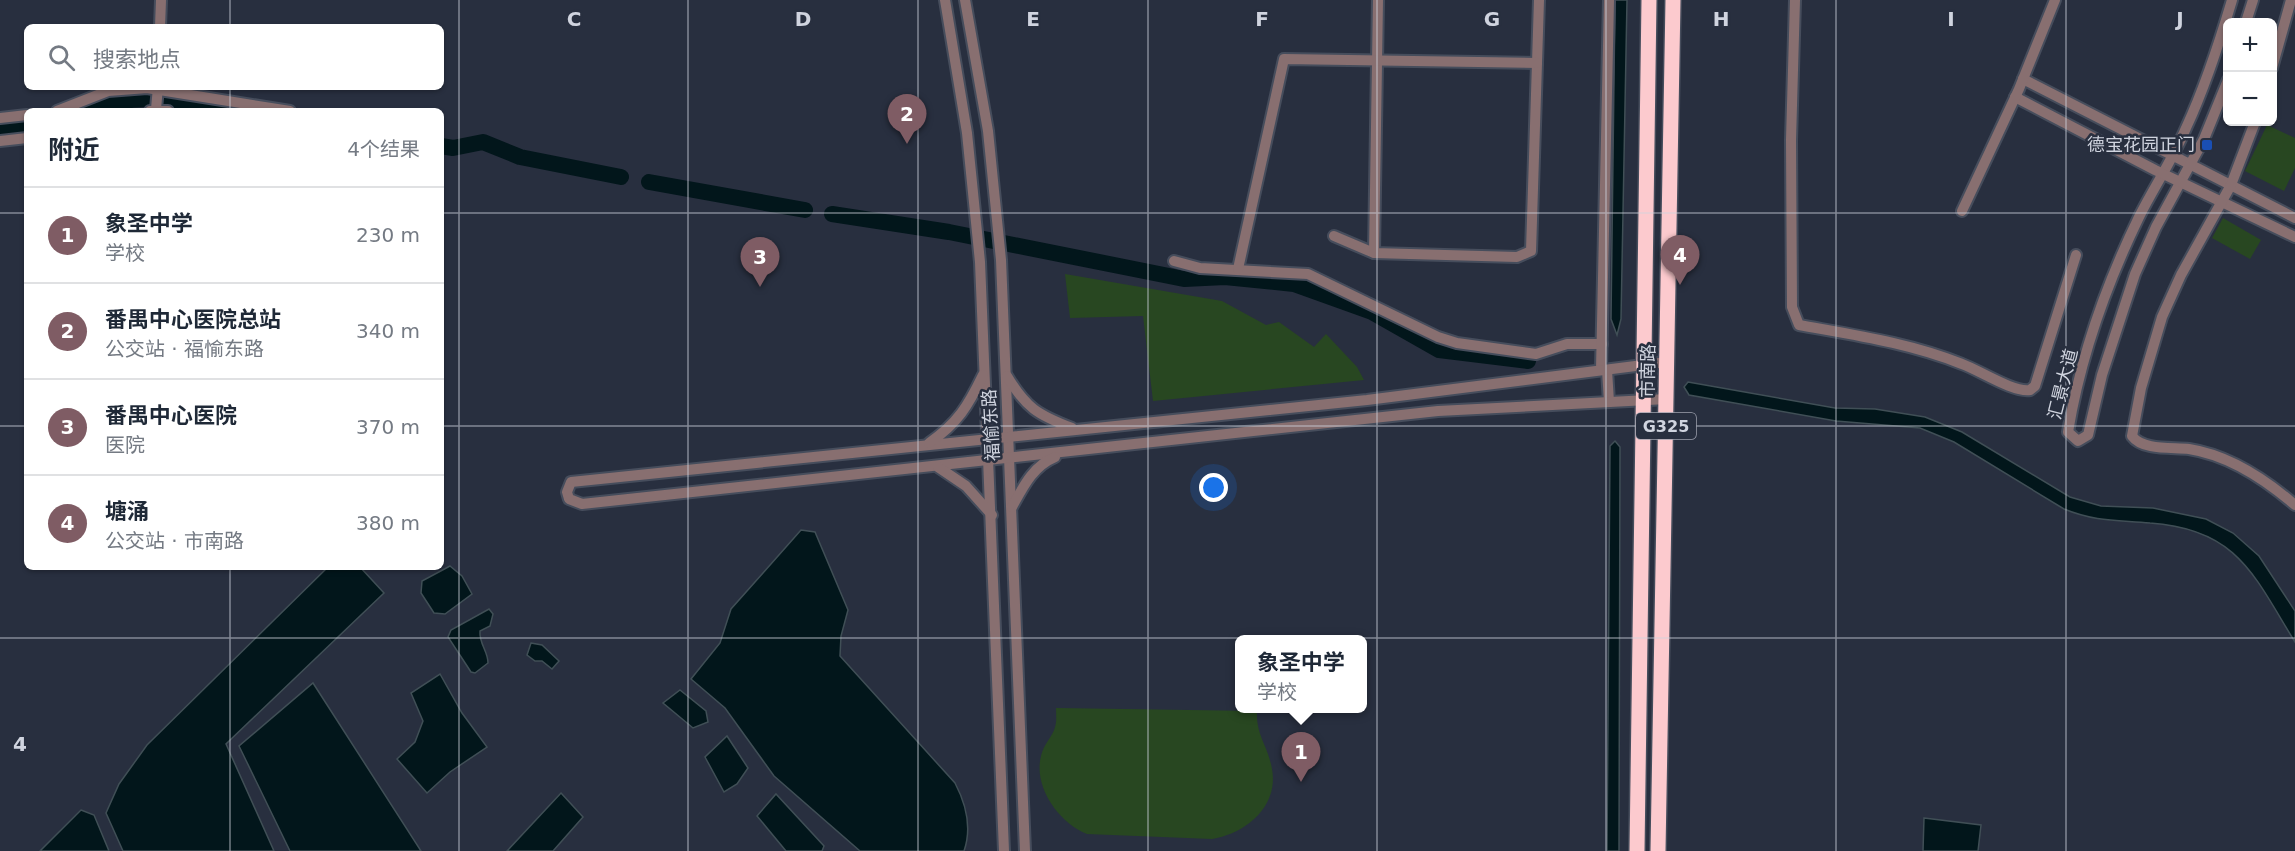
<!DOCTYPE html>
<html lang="zh">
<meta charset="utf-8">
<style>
body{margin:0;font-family:"DejaVu Sans","Noto Sans SC",sans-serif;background:#f6f6f7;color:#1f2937}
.controls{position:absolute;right:18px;top:18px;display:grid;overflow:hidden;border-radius:9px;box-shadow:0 2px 4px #0004}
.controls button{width:54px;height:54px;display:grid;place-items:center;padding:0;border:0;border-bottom:2px solid #e0e1e3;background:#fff;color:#1f2937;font:30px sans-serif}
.you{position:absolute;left:1214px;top:488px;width:21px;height:21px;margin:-15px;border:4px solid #fff;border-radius:50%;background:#1a73e8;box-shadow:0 0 0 9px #1a73e833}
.badge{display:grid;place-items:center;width:39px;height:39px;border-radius:50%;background:#7f5c64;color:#fff;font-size:20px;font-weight:700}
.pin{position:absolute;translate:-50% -50px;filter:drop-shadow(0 2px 3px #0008)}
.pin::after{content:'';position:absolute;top:32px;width:21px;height:18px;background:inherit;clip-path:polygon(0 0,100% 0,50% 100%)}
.popup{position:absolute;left:1235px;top:635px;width:132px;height:78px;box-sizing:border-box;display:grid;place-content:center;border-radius:9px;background:#fff;filter:drop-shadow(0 2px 4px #0005);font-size:20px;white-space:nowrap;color:#747a83}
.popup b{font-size:22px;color:#1f2937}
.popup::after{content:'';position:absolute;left:50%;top:100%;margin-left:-12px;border:12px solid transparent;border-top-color:#fff}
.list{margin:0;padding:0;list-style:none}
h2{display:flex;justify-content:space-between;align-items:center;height:78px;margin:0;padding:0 24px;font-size:26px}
h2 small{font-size:20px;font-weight:400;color:#747a83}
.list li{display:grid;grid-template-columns:39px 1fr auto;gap:18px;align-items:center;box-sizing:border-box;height:96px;padding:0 24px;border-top:2px solid #e0e1e3}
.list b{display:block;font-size:22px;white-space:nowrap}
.list p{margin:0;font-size:20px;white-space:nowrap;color:#747a83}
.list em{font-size:20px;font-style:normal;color:#747a83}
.icon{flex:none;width:33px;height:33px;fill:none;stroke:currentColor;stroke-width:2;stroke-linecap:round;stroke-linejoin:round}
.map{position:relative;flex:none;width:2295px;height:851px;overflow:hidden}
.search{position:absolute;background:#fff;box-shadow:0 2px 4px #0004;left:24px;top:24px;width:420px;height:66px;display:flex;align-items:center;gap:15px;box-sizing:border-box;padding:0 21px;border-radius:9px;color:#747a83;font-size:22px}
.panel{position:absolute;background:#fff;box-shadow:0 2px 4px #0004;left:24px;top:108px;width:420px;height:462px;border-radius:9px}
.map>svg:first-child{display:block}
.green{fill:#284721}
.water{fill:#02161b;stroke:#404f56;stroke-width:1.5}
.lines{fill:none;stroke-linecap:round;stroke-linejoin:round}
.river{stroke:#02161b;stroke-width:16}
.minor-casing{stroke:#464d5c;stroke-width:14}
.highway-casing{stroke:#464d5c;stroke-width:18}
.minor{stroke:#886f70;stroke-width:10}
.highway{stroke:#fccace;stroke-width:15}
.grid{fill:none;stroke:#d0d4df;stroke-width:1.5;stroke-opacity:0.55}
.transit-dot{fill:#1a4fb4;stroke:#282f3f;stroke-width:2}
.labels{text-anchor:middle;stroke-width:5;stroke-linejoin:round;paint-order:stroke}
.shield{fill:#282f3f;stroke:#9ea2af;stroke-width:1.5}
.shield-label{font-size:16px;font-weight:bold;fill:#d0d4df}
.poi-label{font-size:18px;fill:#d0d4df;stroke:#282f3f;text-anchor:end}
.street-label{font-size:18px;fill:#d0d4df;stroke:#282f3f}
.grid-label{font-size:20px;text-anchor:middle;font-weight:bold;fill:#d0d4df;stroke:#282f3f;stroke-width:5;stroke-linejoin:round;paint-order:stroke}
</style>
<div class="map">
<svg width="2295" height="851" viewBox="0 0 2295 851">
<rect width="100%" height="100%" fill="#282f3f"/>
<g class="green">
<polygon points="2267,125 2295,138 2295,168 2284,191 2245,171"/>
<polygon points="2223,218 2261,240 2250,259 2212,238"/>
<polygon points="1065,274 1222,301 1266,325 1279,322 1314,347 1326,334 1357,367 1364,380 1153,401 1143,316 1070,318"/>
<path d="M 1056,708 L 1257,711 C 1256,736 1268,745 1272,769 C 1279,807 1245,834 1212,839 L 1087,834 C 1059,823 1033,787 1041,756 C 1043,745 1053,736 1055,727 C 1057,721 1056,714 1056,708 Z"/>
</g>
<g class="water">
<polygon points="1615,0 1627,0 1621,319 1617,335 1611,319"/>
<path d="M 1688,382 L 1835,408 L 1875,409 L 1925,417 L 1962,432 L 2070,497 L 2101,506 L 2153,508 L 2206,519 L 2233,533 L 2259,556 L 2295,611 L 2295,642 C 2254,576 2238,529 2150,523 C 2118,520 2096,522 2064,509 L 1954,442 L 1920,428 L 1836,421 L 1689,395 L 1684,387 Z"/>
<polygon points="1615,441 1620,447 1619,851 1607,851 1610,446"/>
<path d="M 801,530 L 815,532 L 848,610 L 841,636 L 840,656 L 955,783 C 966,804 972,828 964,851 L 860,851 L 774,776 L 725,708 L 691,679 L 720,643 L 731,609 Z"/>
<polygon points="450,566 462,576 472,594 445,614 434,613 421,593 422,581"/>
<polygon points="328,567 360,567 384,593 226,744 274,851 123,851 106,813 119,784 147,745"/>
<path d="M 489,609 L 493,614 L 490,626 L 480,631 C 479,644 488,651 488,663 L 475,673 L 471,672 L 448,637 L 451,630 Z"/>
<polygon points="531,643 542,645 559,661 552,669 542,661 535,661 527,655"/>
<polygon points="440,674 462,713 487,747 450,772 427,793 397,759 415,742 423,721 411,693"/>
<polygon points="313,683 421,851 290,851 239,746"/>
<polygon points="680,690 706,711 708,722 693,728 663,703"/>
<polygon points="727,736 748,768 737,784 724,792 705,757"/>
<polygon points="561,793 583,817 553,851 507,851"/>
<polygon points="776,794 824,846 822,851 786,851 757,816"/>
<polygon points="81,810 94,815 109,851 40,851"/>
<polygon points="1924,818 1981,825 1978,851 1923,851"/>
</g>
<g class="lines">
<g class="river">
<path d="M 84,111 C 143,90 176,101 235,111"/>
<polyline points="0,127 27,124"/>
<polyline points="441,146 453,148 483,142 520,157 621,177"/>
<polyline points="649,182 805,210"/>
<polyline points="832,214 949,232 1184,279 1225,277 1294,284 1372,312 1439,350 1528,361"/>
</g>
<g class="minor-casing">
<g id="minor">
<polyline points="945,0 967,133 980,262 1004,851"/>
<polyline points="965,0 988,131 1001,260 1025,851"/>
<path d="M 1795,0 L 1791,140 L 1792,307 L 1799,325 C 1854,335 1910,343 1962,364 C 1979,370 2014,393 2030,390 L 2035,386 L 2076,255"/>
<polyline points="2246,22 2253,0"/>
<polyline points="160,27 161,0"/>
<polyline points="2272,68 2291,0"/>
<polyline points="2023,79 2295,218"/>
<path d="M 2228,80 L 2204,139 L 2156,227 L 2135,274 L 2102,375 L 2088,435 L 2078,441 L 2068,432 C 2080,359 2107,283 2139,217 C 2154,187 2173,159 2186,128 C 2205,87 2219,44 2232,0"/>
<polyline points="2015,97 2155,170 2295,237"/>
<polyline points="156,109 158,87"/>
<polyline points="57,111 108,91 147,88 290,111"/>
<polyline points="150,111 168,111"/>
<polyline points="0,118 27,115"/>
<path d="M 2255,122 L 2231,185 L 2181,275 L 2162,317 L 2141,388 L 2132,436 C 2143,451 2173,447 2189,449 C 2228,455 2266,480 2295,505"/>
<polyline points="0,141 27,138"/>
<polyline points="1962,211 2019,89 2055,0"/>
<polyline points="1334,236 1374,253 1517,257 1531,251 1539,0"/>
<polyline points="1374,253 1378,0"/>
<polyline points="1174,261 1200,268 1308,274 1438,337 1457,343 1536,354 1567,344 1602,344"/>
<polyline points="1238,269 1284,59 1537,63"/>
<polyline points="1601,370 1609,0"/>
<polyline points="1607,370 1609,402"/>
<path d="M 1007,376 C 1026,408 1038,415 1072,428"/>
<polyline points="1667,399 1438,411 582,504 569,499 567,492 571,482 1367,400 1667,362"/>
<path d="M 929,443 C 958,423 968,406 983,375"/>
<polyline points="938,467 966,486 992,515"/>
<path d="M 1012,507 C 1023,487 1033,466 1055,457"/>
</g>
</g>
<g class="highway-casing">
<g id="highway">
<polyline points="1637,851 1649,0"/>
<polyline points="1658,851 1673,0"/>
</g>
</g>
<use href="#minor" class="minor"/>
<use href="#highway" class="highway"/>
</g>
<path class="grid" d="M 230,0 L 230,27M 459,0 L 459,851M 688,0 L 688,851M 918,0 L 918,851M 1148,0 L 1148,851M 1377,0 L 1377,851M 1606,0 L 1606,851M 1836,0 L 1836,851M 2066,0 L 2066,851M 230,87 L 230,111M 0,213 L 27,213M 441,213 L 2295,213M 0,426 L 27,426M 441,426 L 2295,426M 230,567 L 230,851M 0,638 L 2295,638"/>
<rect class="transit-dot" x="2201" y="139" width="12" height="12" rx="3"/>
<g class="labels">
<rect class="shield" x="1636" y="413" width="60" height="26" rx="4.5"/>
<g class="shield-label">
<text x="1666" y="432">G325</text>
</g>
<g class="poi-label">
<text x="2195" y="151">德宝花园正门</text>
</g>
<g class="street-label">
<text transform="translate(1648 371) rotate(-89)" y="6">市南路</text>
<text transform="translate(2063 384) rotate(-76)" y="6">汇景大道</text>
<text transform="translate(991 425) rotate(-93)" y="6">福愉东路</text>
</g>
</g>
<g class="grid-label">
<text x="574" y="26">C</text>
<text x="803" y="26">D</text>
<text x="1033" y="26">E</text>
<text x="1262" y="26">F</text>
<text x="1492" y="26">G</text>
<text x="1721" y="26">H</text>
<text x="1951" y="26">I</text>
<text x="2180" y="26">J</text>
<text x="20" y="751">4</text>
</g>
</svg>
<div class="controls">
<button>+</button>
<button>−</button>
</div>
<div class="you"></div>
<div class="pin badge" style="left:1301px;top:782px">1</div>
<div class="popup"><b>象圣中学</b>学校</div>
<div class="pin badge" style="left:907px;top:144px">2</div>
<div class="pin badge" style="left:760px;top:287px">3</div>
<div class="pin badge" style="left:1680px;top:285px">4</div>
<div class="search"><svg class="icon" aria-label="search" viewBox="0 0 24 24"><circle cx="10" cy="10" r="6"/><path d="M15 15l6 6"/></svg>搜索地点</div>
<section class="panel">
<h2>附近<small>4个结果</small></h2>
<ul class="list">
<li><span class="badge">1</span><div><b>象圣中学</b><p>学校</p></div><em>230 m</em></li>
<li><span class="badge">2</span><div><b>番禺中心医院总站</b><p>公交站 · 福愉东路</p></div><em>340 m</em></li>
<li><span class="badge">3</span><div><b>番禺中心医院</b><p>医院</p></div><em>370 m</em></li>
<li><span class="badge">4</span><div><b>塘涌</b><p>公交站 · 市南路</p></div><em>380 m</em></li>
</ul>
</section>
</div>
